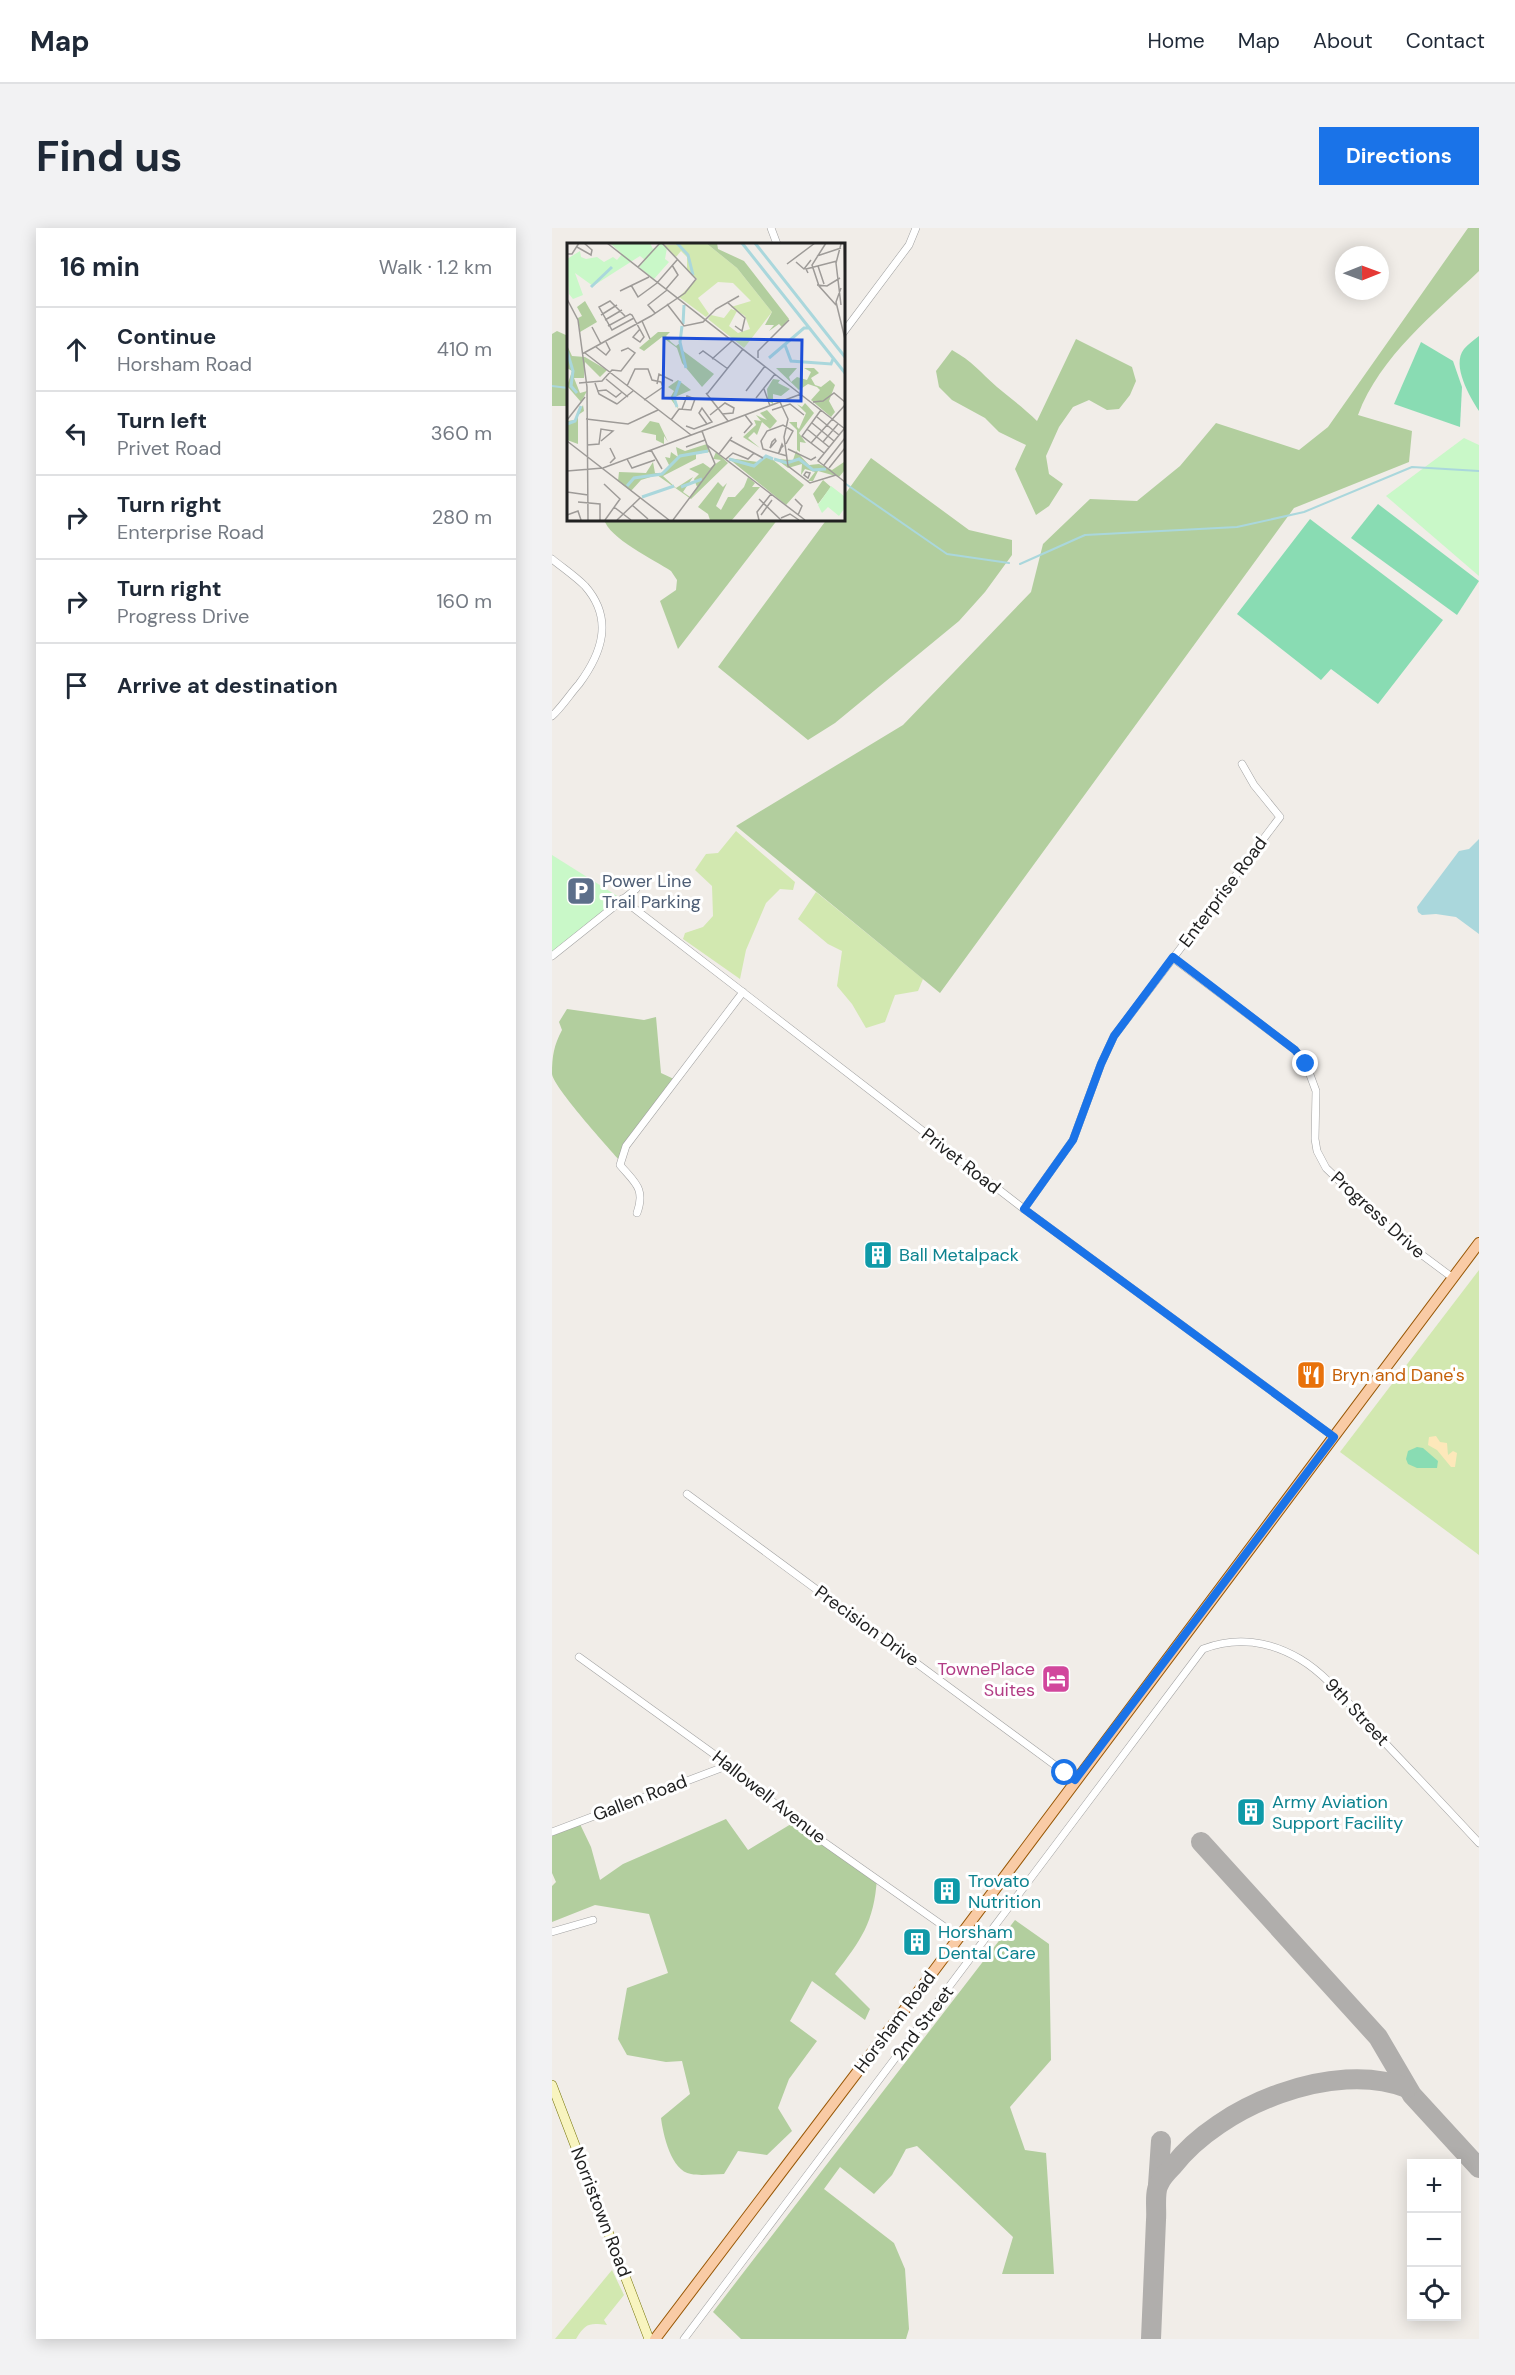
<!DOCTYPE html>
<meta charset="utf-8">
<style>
body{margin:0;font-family:"DM Sans",sans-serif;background:#f2f2f3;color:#1f2937}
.controls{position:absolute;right:18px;bottom:18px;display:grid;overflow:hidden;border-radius:0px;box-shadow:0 3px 15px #0003}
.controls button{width:54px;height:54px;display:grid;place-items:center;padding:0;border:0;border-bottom:2px solid #e0e1e3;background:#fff;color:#1f2937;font:30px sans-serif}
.compass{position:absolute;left:783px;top:18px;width:54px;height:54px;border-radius:50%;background:#fff;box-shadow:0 3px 15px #0003;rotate:89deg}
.stop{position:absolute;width:18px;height:18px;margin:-14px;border:4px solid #1a73e8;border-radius:50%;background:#fff}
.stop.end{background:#1a73e8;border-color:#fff;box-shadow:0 2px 6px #0008}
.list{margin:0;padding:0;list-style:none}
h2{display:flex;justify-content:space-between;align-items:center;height:78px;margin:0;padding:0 24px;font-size:26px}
h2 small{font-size:20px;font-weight:400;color:#747a83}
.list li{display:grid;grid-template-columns:39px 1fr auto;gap:18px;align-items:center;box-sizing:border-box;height:84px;padding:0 24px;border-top:2px solid #e0e1e3}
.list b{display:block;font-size:22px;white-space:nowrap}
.list p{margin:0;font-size:20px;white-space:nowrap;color:#747a83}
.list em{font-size:20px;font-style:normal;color:#747a83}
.icon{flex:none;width:33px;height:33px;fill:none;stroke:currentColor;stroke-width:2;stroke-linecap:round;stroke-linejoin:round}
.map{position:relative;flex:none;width:927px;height:2111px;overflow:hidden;border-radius:0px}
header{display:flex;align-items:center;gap:36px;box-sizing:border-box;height:84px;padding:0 30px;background:#fff;border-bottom:2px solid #e0e1e3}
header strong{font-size:28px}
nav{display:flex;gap:33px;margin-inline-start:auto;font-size:21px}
.intro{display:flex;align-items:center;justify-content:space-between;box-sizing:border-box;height:144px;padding:0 36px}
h1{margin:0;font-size:42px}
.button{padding:15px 27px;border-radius:0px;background:#1a73e8;color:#fff;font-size:21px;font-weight:700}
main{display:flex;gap:36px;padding:0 36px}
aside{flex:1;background:#fff;border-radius:0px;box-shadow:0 3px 15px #0003}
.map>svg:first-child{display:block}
.grass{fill:#d2e8b0}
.forest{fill:#b2ce9e}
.sand{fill:#fde8ba}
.park{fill:#c9f8c8}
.pitch{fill:#89dcb3}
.water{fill:#aad7dc}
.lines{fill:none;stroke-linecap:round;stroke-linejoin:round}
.stream{stroke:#aad7dc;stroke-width:2}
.taxiway{stroke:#b0aeac;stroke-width:20}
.minor-casing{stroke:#a2a2a2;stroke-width:8}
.secondary-casing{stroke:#777609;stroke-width:10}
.primary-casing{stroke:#985705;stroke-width:12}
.minor{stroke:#fff;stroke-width:7}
.secondary{stroke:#f8f4bf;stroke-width:9}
.primary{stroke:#f9cba5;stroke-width:10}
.route{stroke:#1a73e8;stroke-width:8}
.labels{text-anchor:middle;stroke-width:6;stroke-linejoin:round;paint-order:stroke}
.service-label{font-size:18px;fill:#4e5e75;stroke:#fff;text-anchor:start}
.street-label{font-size:18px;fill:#212121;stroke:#fff}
.culture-label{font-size:18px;fill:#0d838f;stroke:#fff;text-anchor:start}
.food-label{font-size:18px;fill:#c56008;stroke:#fff;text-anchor:start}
.hotel-label{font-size:18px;fill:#b23c85;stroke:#fff;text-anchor:end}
.inset-river{fill:none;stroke:#aad7dc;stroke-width:3}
.inset-road{fill:none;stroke:#9e9b98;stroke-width:1.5}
.view{fill:#1d4ed8;fill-opacity:0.15;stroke:#1d4ed8;stroke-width:3}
.inset-edge{fill:none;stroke:#212121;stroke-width:3}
</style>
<header>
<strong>Map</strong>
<nav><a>Home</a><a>Map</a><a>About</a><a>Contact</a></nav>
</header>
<div class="intro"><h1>Find us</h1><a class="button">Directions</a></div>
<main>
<aside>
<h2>16 min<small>Walk · 1.2 km</small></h2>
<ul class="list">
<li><svg class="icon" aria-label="ahead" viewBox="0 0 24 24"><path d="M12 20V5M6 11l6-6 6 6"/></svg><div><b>Continue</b><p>Horsham Road</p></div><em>410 m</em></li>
<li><svg class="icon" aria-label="left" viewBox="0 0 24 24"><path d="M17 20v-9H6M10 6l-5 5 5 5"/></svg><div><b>Turn left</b><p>Privet Road</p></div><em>360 m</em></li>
<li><svg class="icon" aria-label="right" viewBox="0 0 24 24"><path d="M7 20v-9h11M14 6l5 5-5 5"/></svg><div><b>Turn right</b><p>Enterprise Road</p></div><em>280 m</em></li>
<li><svg class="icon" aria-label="right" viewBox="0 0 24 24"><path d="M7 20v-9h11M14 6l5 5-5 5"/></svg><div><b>Turn right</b><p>Progress Drive</p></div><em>160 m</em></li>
<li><svg class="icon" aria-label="arrive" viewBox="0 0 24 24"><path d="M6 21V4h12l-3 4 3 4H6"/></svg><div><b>Arrive at destination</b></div></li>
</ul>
</aside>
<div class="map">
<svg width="927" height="2111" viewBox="0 0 927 2111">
<rect width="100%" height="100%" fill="#f1ede8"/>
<g class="grass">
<polygon points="184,603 243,654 241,662 228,661 214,675 194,722 188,751 131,711 133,705 151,699 161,688 160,658 143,642 154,626 166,625"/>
<polygon points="264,664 371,751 366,763 343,767 333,794 314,800 300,776 285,758 290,723 276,716 246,691"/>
<polygon points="927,1042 927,1327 788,1224"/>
<path d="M 60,2042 L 72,2067 L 52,2092 L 55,2097 C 37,2095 34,2095 24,2111 L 3,2111 Z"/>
</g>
<g class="forest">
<path d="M 916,0 L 927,0 L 927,43 C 883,85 828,128 806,187 L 860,203 L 857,234 L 742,280 L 388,765 L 184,598 L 351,497 L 479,364 L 491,316 L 538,271 L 585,273 L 628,238 L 664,195 L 747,222 L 776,199 Z"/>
<polygon points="5,103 16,108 16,178 0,178 0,106"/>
<path d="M 524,111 L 580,139 L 584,153 L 578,167 L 567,181 L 555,182 L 537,172 L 521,179 L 507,199 L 494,228 L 497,246 L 511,256 L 497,278 L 484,287 L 463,241 L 474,217 L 447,204 L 433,190 L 400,172 L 387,159 L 384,143 L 400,122 C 420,133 428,144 445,159 C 458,170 472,180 485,193 Z"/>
<polygon points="319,230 417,302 460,312 460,327 433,364 407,393 283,495 256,512 166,439 275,291 291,291 291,269"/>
<path d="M 52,291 L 226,291 L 126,421 L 108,373 L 124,362 L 125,352 L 119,343 C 103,332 56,310 52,291 Z"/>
<path d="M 15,781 L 92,792 L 104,789 L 109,845 L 124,852 L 68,933 C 56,919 2,860 0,846 C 0,828 2,817 10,802 L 7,794 Z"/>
<path d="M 174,1591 L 196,1622 L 244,1593 L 325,1650 C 322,1695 309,1712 283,1746 L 318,1781 L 313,1792 L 260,1753 L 238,1793 L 265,1813 L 237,1851 L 226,1880 L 240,1903 L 215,1927 L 186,1923 L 172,1946 C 162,1946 149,1948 139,1946 C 119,1943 111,1906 109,1890 L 138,1866 L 130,1833 L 114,1834 L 75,1827 L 66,1811 L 75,1760 L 116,1745 L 97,1686 L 43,1677 L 0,1694 L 0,1658 L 4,1654 L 0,1645 L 0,1604 L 27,1594 L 39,1619 L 48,1652 L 71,1636 Z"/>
<polygon points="463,1692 497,1716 499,1832 458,1879 473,1922 494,1925 502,2046 450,2046 461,2009 365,1918 354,1921 340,1947 322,1966 288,1939 272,1961 342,2015 353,2041 357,2101 354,2111 189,2111 161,2084"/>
</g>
<polygon class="sand" points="884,1208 888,1214 895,1215 896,1227 901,1223 905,1225 903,1239 899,1239 885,1222 876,1217 877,1209"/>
<g class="park">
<polygon points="912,210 927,217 927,348 834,268"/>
<polygon points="0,627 70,671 0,725"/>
</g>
<g class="pitch">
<path d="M 927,108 L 927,183 C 918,169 899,137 912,121 C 916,116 922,112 927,108 Z"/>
<polygon points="869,114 901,133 910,159 908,199 842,176"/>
<polygon points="826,276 927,353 905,387 799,310"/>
<polygon points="758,291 891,392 826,476 779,441 769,452 685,386"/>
<polygon points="865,1219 871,1220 886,1233 885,1240 865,1240 856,1236 854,1231 856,1223"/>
</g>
<polygon class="water" points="927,611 927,706 904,689 884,686 870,687 866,684 865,679 907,623 917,621"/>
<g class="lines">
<g class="stream">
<polyline points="0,158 16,160"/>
<polyline points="291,254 395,326 457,335"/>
<polyline points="468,336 533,307 685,299 752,284 860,239 927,243"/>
</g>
<g class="taxiway">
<polyline points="649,1614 826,1809 860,1867 927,1940"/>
<polyline points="606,1957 609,1913"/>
<path d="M 599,2111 C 601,2071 602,2032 604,1992 C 605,1982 602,1965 607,1956 C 610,1949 616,1943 621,1938 C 667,1878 782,1831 855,1860"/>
</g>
<g class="minor-casing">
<g id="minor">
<polyline points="219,0 225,16"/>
<polyline points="291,105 357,17 364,0"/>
<path d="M 0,331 C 11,340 23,348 33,358 C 62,391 50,425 27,456 C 18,466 10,479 0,488"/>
<polyline points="70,671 472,981 782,1209"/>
<polyline points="0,728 84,661"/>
<polyline points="621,730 743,822 754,836 764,863 763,911 765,923 774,940 846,1009 901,1050"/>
<polyline points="472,981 521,912 549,836 562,808 728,589 702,557 690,536"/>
<path d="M 85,985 C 94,960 82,954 68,937 L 74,918 L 191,764"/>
<polyline points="135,1266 523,1552"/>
<polyline points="27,1429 177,1537 252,1600 407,1709"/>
<polyline points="0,1604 177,1537"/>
<polyline points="0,1704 41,1692"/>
<path d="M 132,2111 L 651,1421 C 684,1408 718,1413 748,1431 C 775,1447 796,1475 817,1498 C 854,1537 891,1576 927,1615"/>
</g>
</g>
<g class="secondary-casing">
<polyline id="secondary" points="0,1857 97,2111"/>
</g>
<g class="primary-casing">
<polyline id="primary" points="103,2111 372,1756 927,1015"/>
</g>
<use href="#minor" class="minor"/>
<use href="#secondary" class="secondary"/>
<use href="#primary" class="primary"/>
</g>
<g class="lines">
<polyline class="route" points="513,1545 523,1552 782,1209 472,981 521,912 549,836 562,808 621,729 743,822 754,836"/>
</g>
<defs>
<g id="parking-square" transform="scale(1.5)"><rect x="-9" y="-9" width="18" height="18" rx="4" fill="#5c6f8a" stroke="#fff"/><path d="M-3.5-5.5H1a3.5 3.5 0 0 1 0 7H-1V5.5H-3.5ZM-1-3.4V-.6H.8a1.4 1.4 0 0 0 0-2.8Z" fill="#fff"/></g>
<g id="building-square" transform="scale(1.5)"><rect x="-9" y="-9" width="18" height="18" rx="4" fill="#0f9aa8" stroke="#fff"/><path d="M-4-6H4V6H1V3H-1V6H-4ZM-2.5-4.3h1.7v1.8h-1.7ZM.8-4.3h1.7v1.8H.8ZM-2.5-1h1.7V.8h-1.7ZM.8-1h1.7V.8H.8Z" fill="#fff"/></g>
<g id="restaurant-square" transform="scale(1.5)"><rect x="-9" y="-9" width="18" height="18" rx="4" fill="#e8710a" stroke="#fff"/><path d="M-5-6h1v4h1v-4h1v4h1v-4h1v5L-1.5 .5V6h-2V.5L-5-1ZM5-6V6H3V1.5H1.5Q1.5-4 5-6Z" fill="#fff"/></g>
<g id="hotel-square" transform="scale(1.5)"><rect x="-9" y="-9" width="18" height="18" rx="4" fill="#d1479c" stroke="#fff"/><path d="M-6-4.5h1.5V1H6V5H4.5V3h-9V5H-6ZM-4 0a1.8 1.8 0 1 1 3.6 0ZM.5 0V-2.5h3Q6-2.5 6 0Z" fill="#fff"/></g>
</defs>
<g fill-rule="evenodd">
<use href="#parking-square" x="29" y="663"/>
<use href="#building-square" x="326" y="1027"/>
<use href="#restaurant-square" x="759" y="1147"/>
<use href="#hotel-square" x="504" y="1451"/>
<use href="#building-square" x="699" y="1584"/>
<use href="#building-square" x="395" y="1663"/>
<use href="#building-square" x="365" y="1714"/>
</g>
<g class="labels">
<g class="service-label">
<text x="50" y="659">Power Line<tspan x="50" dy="21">Trail Parking</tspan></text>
</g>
<g class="street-label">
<text transform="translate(671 664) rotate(-53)" y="6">Enterprise Road</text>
<text transform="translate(409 933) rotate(38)" y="6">Privet Road</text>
<text transform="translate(826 987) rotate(42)" y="6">Progress Drive</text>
<text transform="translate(315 1398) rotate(36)" y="6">Precision Drive</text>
<text transform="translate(805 1484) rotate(47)" y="6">9th Street</text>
<text transform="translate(217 1569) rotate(38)" y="6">Hallowell Avenue</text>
<text transform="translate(88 1570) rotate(-21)" y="6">Gallen Road</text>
<text transform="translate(343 1794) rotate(-53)" y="6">Horsham Road</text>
<text transform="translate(371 1795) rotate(-53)" y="6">2nd Street</text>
<text transform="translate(49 1984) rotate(69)" y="6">Norristown Road</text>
</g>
<g class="culture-label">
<text x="347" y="1033">Ball Metalpack</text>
<text x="720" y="1580">Army Aviation<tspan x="720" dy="21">Support Facility</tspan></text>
<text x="416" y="1659">Trovato<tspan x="416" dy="21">Nutrition</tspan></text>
<text x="386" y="1710">Horsham<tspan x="386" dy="21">Dental Care</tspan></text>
</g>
<g class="food-label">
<text x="780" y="1153">Bryn and Dane's</text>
</g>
<g class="hotel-label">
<text x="483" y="1447">TownePlace<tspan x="483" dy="21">Suites</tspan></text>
</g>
</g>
<g transform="translate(15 15)">
<rect width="278" height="278" fill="#f1ede8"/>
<path d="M 139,0 L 170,25 L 205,69 L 177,105 L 141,76 L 144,72 L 157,75 L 164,66 L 170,68 L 162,83 L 171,90 L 183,86 L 178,73 L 164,64 L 184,58 L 166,40 L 151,39 L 131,55 L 142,71 L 139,74 L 112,54 L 130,36 L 120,26 L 120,14 L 114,8 L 109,14 L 97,2 Z" fill="#d2e8b0"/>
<path d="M 139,0 L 150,0 L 151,6 L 177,18 L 222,76 L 215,84 L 212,81 L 202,88 L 207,82 L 198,82 L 205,69 L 170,25 ZM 18,58 L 30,79 L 13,89 L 11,75 L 15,73 L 10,64 ZM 91,89 L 103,89 L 99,93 L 104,99 L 109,103 L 113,100 L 115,107 L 147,131 L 135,144 L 115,120 L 110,105 L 95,94 L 77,108 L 72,105 ZM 0,102 L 5,113 L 18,114 L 40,127 L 33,134 L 18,119 L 17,135 L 7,135 L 13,150 L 20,148 L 14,159 L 0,143 L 5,128 L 0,125 ZM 209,125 L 230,125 L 222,134 L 224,139 L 230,134 L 240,137 L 244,129 L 237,125 L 247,125 L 252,130 L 244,135 L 248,142 L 254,144 L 263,137 L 268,142 L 262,158 L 268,169 L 264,174 L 244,157 L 253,147 L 250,144 L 241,141 L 232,147 ZM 206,136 L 213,137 L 211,140 L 223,146 L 214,153 L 206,151 L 206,161 L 201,158 L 200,146 ZM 111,137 L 124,147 L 108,154 L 111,166 L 103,155 L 107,148 L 101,144 ZM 238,160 L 247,170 L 232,190 L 239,200 L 233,199 L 233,209 L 230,207 L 230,187 L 222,179 L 230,179 L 230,184 L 232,186 L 239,170 L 230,161 L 235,164 ZM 16,162 L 17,168 L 11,172 L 11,201 L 0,197 L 0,178 L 8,177 ZM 200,167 L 210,178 L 203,186 L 195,179 L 190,192 L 187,189 L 181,195 L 193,205 L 176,194 L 189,182 L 187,177 L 194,178 L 189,172 L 200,177 L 193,170 ZM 83,178 L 92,180 L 101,199 L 97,193 L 97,201 L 89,197 L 89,192 L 74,189 ZM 140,201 L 142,209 L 129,211 L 129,216 L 96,233 L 109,245 L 126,234 L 116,249 L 123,254 L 130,244 L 127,236 L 132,231 L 122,226 L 136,220 L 143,225 L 154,217 L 146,216 L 149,209 L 161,220 L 124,256 L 90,232 L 74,237 L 64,248 L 51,238 L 52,229 L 79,230 L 86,219 L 88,230 L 94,230 L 103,224 L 98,214 L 103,215 L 104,209 L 111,214 L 109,204 L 118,208 ZM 229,208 L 242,222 L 252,221 L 265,227 L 277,219 L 277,228 L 272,234 L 251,228 L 246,238 L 241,238 L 248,229 L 238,226 L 234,232 L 235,221 L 221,225 L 209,216 L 226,217 ZM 200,212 L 237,242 L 219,262 L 161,215 L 191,219 ZM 181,234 L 188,240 L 185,244 L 193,244 L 165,277 L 143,277 L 141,271 L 131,264 L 151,239 L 156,244 L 160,240 L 149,263 L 154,267 L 161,254 L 168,254 L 177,244 ZM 256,237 L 264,244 L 251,261 L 246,251 Z" fill="#b2ce9e"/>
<path d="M 43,0 L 83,0 L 86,6 L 94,0 L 100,5 L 98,16 L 102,19 L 87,36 L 72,24 L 78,17 L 73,13 L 26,43 L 8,30 L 16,52 L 6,56 L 2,51 L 0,16 L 13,8 L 14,14 L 19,16 L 30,14 L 37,19 L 46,14 L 50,17 L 55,11 ZM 264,243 L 277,253 L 277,266 L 272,273 L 261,264 L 255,270 L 251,262 Z" fill="#c9f8c8"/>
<path class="inset-river" d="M 110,0 L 121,12 L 126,32M 175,0 L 278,130M 188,0 L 278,114M 24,44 L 45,24M 116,81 L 117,62M 115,83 L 113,99 L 119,125M 218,102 L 224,118 L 264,121 L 266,116M 0,108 L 6,128 L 4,143 L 10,150M 202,115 L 237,85 L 242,85M 110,164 L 107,155 L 113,138M 0,181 L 8,178 L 14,163M 162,216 L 187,223 L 199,213 L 206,216M 207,216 L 220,220 L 232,216 L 246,227 L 259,226M 60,243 L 67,235 L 95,231 L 113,213 L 141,208M 114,244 L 135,236M 75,254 L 107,243"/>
<path class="inset-road" d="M 40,0 L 278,186M 259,0 L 245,22 L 252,43 L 269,62M 277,0 L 278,40M 10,4 L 24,12 L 25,7 L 17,0M 0,11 L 5,11 L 12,0M 250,13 L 274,5M 229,19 L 237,26 L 244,17M 220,21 L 248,0M 251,23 L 257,41M 71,24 L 93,0M 241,30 L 239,26 L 270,18M 64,42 L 71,54 L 90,40 L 110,17M 250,42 L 260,43 L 273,35M 274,45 L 269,59 L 278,96M 99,46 L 111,32 L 105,22M 53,48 L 82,34M 0,56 L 11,77 L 20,144 L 21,277M 160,59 L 178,75 L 175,88 L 168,83M 100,61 L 117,83 L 136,79 L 149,66 L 172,53M 274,62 L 269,20 L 274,1M 88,70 L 81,62 L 100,47M 34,72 L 50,62M 58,73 L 43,58 L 32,64 L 45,87 L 67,75M 38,77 L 55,67M 75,78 L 83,96M 41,83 L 63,71 L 65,72 L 77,94 L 73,99 L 66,94 L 73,86M 25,84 L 34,101M 29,104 L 39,112 L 43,107 L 39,99M 18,110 L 124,192M 15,111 L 84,73 L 118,50 L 129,36 L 95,0M 132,111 L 136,108 L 161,126M 191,115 L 191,108 L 222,77M 145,116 L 165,98M 39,136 L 61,154M 12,140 L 35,138 L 45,127 L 54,128 L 68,110 L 61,105 L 54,108M 28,140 L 32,151 L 50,161M 90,141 L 92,131 L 106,138M 60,143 L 68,126 L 81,126 L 85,137 L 94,139 L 96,144 L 77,157M 197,146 L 203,163M 30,148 L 39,147 L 49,154 L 55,149M 179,148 L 198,123M 139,150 L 161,178M 140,151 L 176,106M 189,155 L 208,131M 213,159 L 221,176 L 217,194 L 221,223 L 243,240 L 269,232M 246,159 L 256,158 L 267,150 L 278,159M 50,161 L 66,148M 205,167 L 223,161 L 237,172M 254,167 L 235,193 L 257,210M 143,172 L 158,160 L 167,165 L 166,170 L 155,171M 250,174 L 272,192M 19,176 L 61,181 L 91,167M 0,177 L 18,154M 104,177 L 112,166 L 124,167 L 128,156 L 120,153 L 115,166M 245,180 L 267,198M 119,183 L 127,186 L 140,181 L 145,179 L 135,165 L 132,170 L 140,181M 240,186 L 262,204M 277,186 L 251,218 L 278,239M 135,188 L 140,202 L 238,277M 177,190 L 185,181 L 178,172M 208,196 L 209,198 L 203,205 L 205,199 ZM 163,197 L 196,215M 0,198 L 102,277M 256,199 L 271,181M 244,200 L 278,162M 219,201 L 226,188 L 216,182 L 200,188 L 194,198 L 196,206 L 220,213M 20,202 L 32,201 L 34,186 L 46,188 L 34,198M 119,204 L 138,197M 221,206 L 244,217 L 249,214M 84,207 L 95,226M 152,211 L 165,194M 211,211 L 213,208 L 214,205 L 216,203 L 215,201 L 212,209M 60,216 L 65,225 L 88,217M 159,216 L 166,210 L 181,216 L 187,210M 43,220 L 48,215 L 43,205M 257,222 L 278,195M 262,225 L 278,205M 0,228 L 36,225 L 234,151M 239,229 L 243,230 L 241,235 L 237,232 ZM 37,241 L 53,256 L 38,277M 0,249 L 21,252M 192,256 L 214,277M 228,256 L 235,263 L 231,272M 11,259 L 33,261 L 33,277M 65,262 L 81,276M 47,264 L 64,277M 0,272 L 11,268 L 14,277M 194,272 L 205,257M 214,275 L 223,271 L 232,277M 50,277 L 73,255M 106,277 L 148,221 L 140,202M 192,277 L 190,269 L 204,251"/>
<path class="view" d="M 97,95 L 235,97 L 234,158 L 96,155 Z"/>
<rect width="278" height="278" class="inset-edge"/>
</g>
</svg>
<div class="controls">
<button>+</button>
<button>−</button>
<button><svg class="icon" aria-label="locate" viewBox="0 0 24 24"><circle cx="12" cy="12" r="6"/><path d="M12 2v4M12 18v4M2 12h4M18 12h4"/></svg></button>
</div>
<svg class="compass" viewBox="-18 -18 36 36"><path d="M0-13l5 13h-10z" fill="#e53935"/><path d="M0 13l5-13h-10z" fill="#747a83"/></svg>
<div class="stop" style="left:513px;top:1545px"></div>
<div class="stop end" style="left:754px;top:836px"></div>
</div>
</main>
